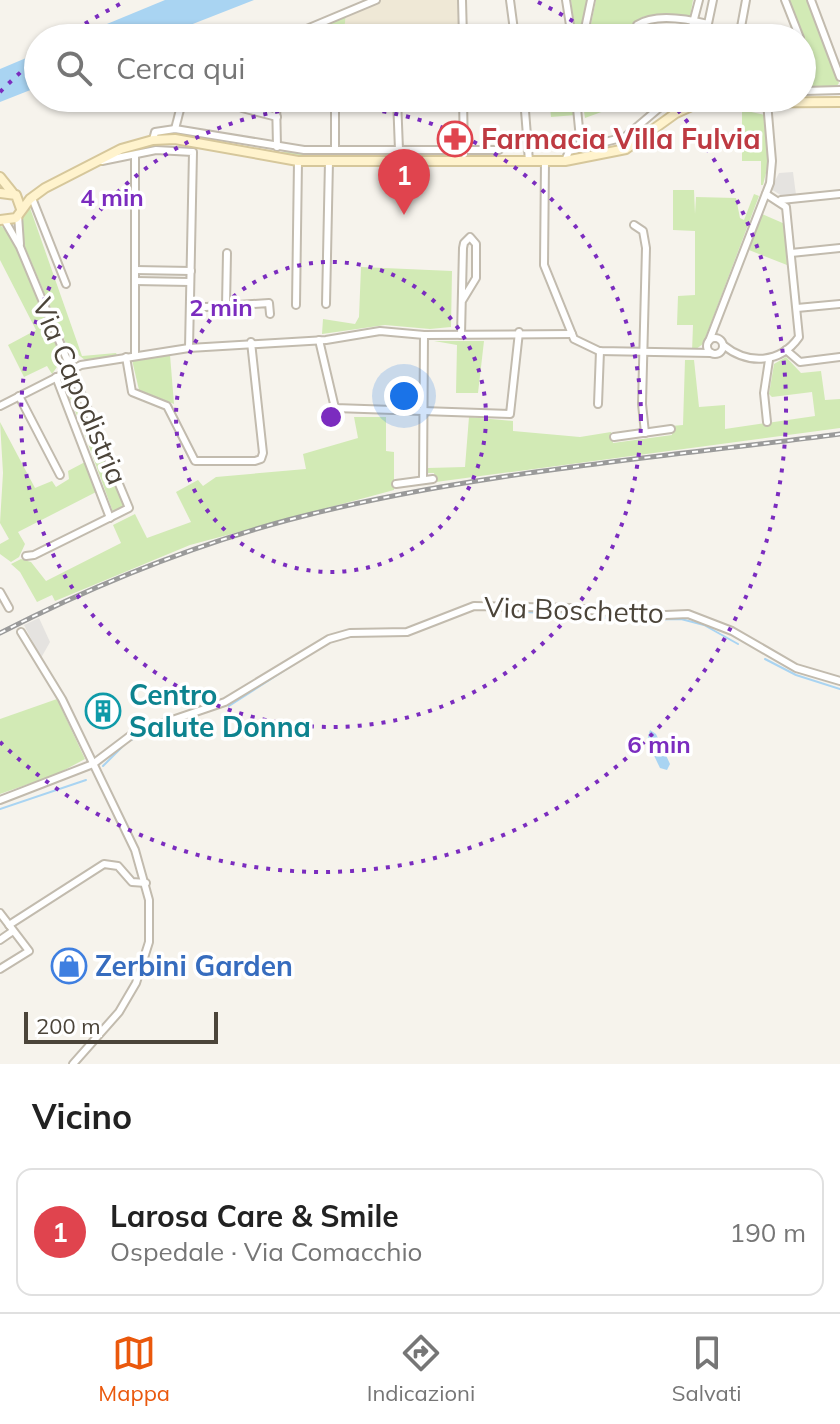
<!DOCTYPE html>
<html lang="it">
<meta charset="utf-8">
<style>
body{margin:0;font-family:Mulish,sans-serif;background:#f6f6f6;color:#222}
.scale{position:absolute;left:24px;bottom:20px;width:194px;box-sizing:border-box;padding-left:8px;border:4px solid #4b4439;border-top:0;font-size:22px;line-height:28px;white-space:nowrap;color:#4b4439;-webkit-text-stroke:6px #fff;paint-order:stroke}
.you{position:absolute;left:404px;top:396px;width:28px;height:28px;margin:-20px;border:6px solid #fff;border-radius:50%;background:#1a73e8;box-shadow:0 0 0 12px #1a73e833}
.badge{display:grid;place-items:center;width:52px;height:52px;border-radius:50%;background:#ea580c;color:#fff;font-size:26px;font-weight:700}
.pin{position:absolute;translate:-50% -66px;filter:drop-shadow(0 2px 4px #0008)}
.pin::after{content:'';position:absolute;top:42px;width:28px;height:24px;background:inherit;clip-path:polygon(0 0,100% 0,50% 100%)}
.list{margin:0;padding:0;list-style:none}
h2{display:flex;justify-content:space-between;align-items:center;height:104px;margin:0;padding:0 32px;font-size:34px}
h2 small{font-size:26px;font-weight:400;color:#767676}
.list li{display:grid;grid-template-columns:52px 1fr auto;gap:24px;align-items:center;box-sizing:border-box;height:128px;margin:0 16px 16px;padding:0 16px;border:2px solid #e0e0e0;border-radius:16px}
.list b{display:block;font-size:30px;white-space:nowrap}
.list p{margin:0;font-size:26px;white-space:nowrap;color:#767676}
.list em{font-size:26px;font-style:normal;color:#767676}
.icon{flex:none;width:44px;height:44px;fill:none;stroke:currentColor;stroke-width:2;stroke-linecap:round;stroke-linejoin:round}
.map{position:relative;flex:none;width:840px;height:1064px;overflow:hidden}
.search{position:absolute;background:#fff;box-shadow:0 2px 6px #0004;left:24px;right:24px;top:24px;height:88px;display:flex;align-items:center;gap:20px;box-sizing:border-box;padding:0 28px;border-radius:44px;color:#767676;font-size:30px}
.sheet{height:248px;background:#fff}
nav{display:flex;justify-content:space-around;align-items:center;box-sizing:border-box;height:112px;border-top:2px solid #e0e0e0;background:#fff;font-size:22px;color:#767676}
nav a{display:grid;justify-items:center;gap:4px}
nav .on{color:#ea580c}
.map>svg:first-child{display:block}
.education{fill:#efe8d6}
.green{fill:#d2eab5}
.parking{fill:#e5e3e0}
.water{fill:#a9d4f2}
.lines{fill:none;stroke-linecap:round;stroke-linejoin:round}
.stream{stroke:#a9d4f2;stroke-width:2}
.minor-casing{stroke:#c2bbae;stroke-width:10}
.secondary-casing{stroke:#d6c79b;stroke-width:12}
.minor{stroke:#fff;stroke-width:6}
.secondary{stroke:#fff3cd;stroke-width:8}
.rail-casing{stroke:#9a9a9a;stroke-width:5}
.rail{stroke:#fff;stroke-width:2;stroke-dasharray:6;stroke-linecap:butt}
.ring{fill:none;stroke:#7b2cbf;stroke-width:4;stroke-dasharray:4 8}
.labels{text-anchor:middle;stroke-width:7;stroke-linejoin:round;paint-order:stroke}
.health-label{font-size:28px;font-weight:bold;fill:#be3a42;stroke:#fff;text-anchor:start}
.street-label{font-size:28px;fill:#4b4439;stroke:#fff}
.culture-label{font-size:28px;font-weight:bold;fill:#0d838f;stroke:#fff;text-anchor:start}
.shop-label{font-size:28px;font-weight:bold;fill:#366cbe;stroke:#fff;text-anchor:start}
.centre{fill:#7b2cbf;stroke:#fff;stroke-width:4}
.ring-label{font-size:24px;text-anchor:middle;font-weight:bold;fill:#7b2cbf;stroke:#fff;stroke-width:7;stroke-linejoin:round;paint-order:stroke}
</style>
<div class="map">
<svg width="840" height="1064" viewBox="0 0 840 1064">
<rect width="100%" height="100%" fill="#f6f3ec"/>
<polygon class="education" points="381,0 458,0 458,38 365,38 344,31 346,14"/>
<g class="green">
<polygon points="571,0 588,0 581,38 575,38"/>
<polygon points="596,0 693,0 690,17 675,14 642,17 633,26 631,38 588,38"/>
<polygon points="789,0 807,0 839,83 836,87 809,86 807,47"/>
<polygon points="346,14 344,31 365,38 289,38"/>
<polygon points="549,98 574,98 576,115 551,117"/>
<polygon points="582,98 627,98 615,107 585,118"/>
<polygon points="742,110 765,115 769,161 763,185 761,185 761,161 742,161"/>
<polygon points="281,152 460,154 460,158 298,158 281,156"/>
<polygon points="673,190 694,190 695,214 696,197 736,198 740,218 744,220 754,194 759,196 703,344 692,352 693,325 677,325 678,296 695,295 695,231 673,230"/>
<polygon points="29,205 82,356 116,353 117,355 85,360 67,346 21,238 22,219"/>
<polygon points="762,214 785,224 787,265 749,250"/>
<path d="M 0,225 C 18,238 61,341 59,364 L 52,374 L 47,366 L 24,377 L 8,345 L 36,330 L 0,260 Z"/>
<polygon points="361,267 452,271 451,327 430,329 385,325 322,334 323,319 355,324 359,317"/>
<polygon points="434,341 484,341 478,393 456,393 457,345"/>
<polygon points="170,355 174,404 139,390 132,360"/>
<polygon points="786,357 801,373 821,371 825,400 840,399 840,428 436,482 434,473 428,473 428,468 465,467 469,417 513,421 513,431 580,437 611,432 613,443 672,435 671,426 683,425 685,360 694,360 699,407 725,405 725,429 815,416 812,392 772,397 769,394 774,364"/>
<polygon points="69,375 91,421 81,426 62,378"/>
<polygon points="354,417 386,417 386,451 394,452 394,490 190,545 55,601 52,595 37,602 20,572 11,564 21,559 31,562 46,581 121,543 113,525 135,514 147,538 191,522 176,492 198,480 203,486 216,477 306,469 303,454 358,438"/>
<polygon points="0,422 35,488 52,481 56,487 69,479 68,471 85,462 98,491 18,532 25,544 19,557 11,562 0,554 0,544 9,539 0,523 3,473"/>
<polygon points="92,425 125,505 113,512 83,430"/>
<polygon points="57,699 85,759 57,774 0,794 0,719"/>
</g>
<g class="parking">
<polygon points="793,172 796,195 782,196 771,189 779,173"/>
<polygon points="39,618 50,642 41,658 24,625"/>
</g>
<g class="water">
<polygon points="165,0 254,0 157,38 73,38"/>
<polygon points="38,53 38,87 0,102 0,69"/>
<polygon points="650,730 656,734 670,764 667,770 660,768 647,741"/>
</g>
<g class="lines">
<g class="stream">
<polyline points="502,610 629,620 681,619 704,625 738,644"/>
<polyline points="765,659 796,675 840,689"/>
<polyline points="229,706 299,661"/>
<polyline points="128,741 176,722"/>
<polyline points="103,766 124,745"/>
<polyline points="0,809 86,780"/>
</g>
<g class="minor-casing">
<g id="minor">
<polyline points="462,0 463,38"/>
<polyline points="510,0 515,38"/>
<polyline points="566,0 572,38"/>
<polyline points="785,0 800,38"/>
<polyline points="811,0 840,77"/>
<polyline points="285,38 376,0"/>
<polyline points="583,38 591,0"/>
<path d="M 635,38 L 637,25 C 655,13 688,19 708,24"/>
<polyline points="689,38 699,0"/>
<polyline points="705,38 713,0"/>
<polyline points="739,38 746,0"/>
<polyline points="802,43 805,91"/>
<polyline points="804,91 840,90"/>
<polyline points="238,98 242,108 277,117"/>
<polyline points="276,98 277,147"/>
<polyline points="397,98 399,150"/>
<polyline points="463,98 464,154"/>
<polyline points="524,98 529,161"/>
<polyline points="576,98 581,149"/>
<polyline points="175,129 183,98"/>
<polyline points="153,140 155,132 175,129 304,150 499,150"/>
<polyline points="335,150 335,98"/>
<polyline points="135,156 135,356"/>
<polyline points="102,161 156,150 193,152 189,348"/>
<polyline points="545,161 544,265 574,339 599,351 711,353"/>
<polyline points="565,161 569,151 625,137 671,98"/>
<polyline points="32,198 66,284"/>
<polyline points="781,200 840,194"/>
<polyline points="18,215 20,244"/>
<polyline points="5,221 20,247 129,508 34,555 26,556"/>
<polyline points="634,225 643,231 646,248 642,404 645,433"/>
<polyline points="791,253 840,248"/>
<polyline points="135,270 191,271"/>
<polyline points="135,281 190,282"/>
<polyline points="326,304 329,161"/>
<polyline points="296,305 298,161"/>
<polyline points="226,306 227,253"/>
<polyline points="190,308 269,303 270,314"/>
<polyline points="797,308 840,304"/>
<polyline points="461,335 463,248 464,243 470,237 476,244 476,278 462,301"/>
<circle cx="715" cy="346" r="8"/>
<polyline points="319,340 335,408 510,414 519,332"/>
<polyline points="709,341 770,183 772,161 767,102"/>
<path d="M 723,345 C 748,365 780,364 799,337 L 786,207 L 766,194"/>
<polyline points="786,350 800,362 840,357"/>
<polyline points="126,357 132,392 167,406 195,461 255,461 261,459 263,453 251,342"/>
<polyline points="56,377 110,518"/>
<polyline points="19,396 60,475"/>
<polyline points="598,404 600,351"/>
<polyline points="0,406 81,365 189,348 326,340 380,331 424,335 572,334"/>
<polyline points="767,422 764,393 769,360"/>
<polyline points="614,437 671,429"/>
<polyline points="423,480 424,335"/>
<polyline points="396,484 433,479"/>
<polyline points="0,592 9,608"/>
<polyline points="21,632 62,699 135,850 149,900 149,942 136,983 119,1012 73,1064"/>
<polyline points="0,800 93,764 134,733 225,702 329,639 350,633 407,632 474,606 572,608 643,616 688,614 732,631 796,668 840,681"/>
<polyline points="0,913 29,951 0,969"/>
<polyline points="9,925 104,864 118,866 132,882 146,883"/>
<polyline points="0,940 13,931"/>
</g>
</g>
<g class="secondary-casing">
<g id="secondary">
<polyline points="0,177 12,192"/>
<polyline points="0,193 16,195 21,209"/>
<polyline points="0,220 16,218 30,199 45,188 121,149 153,140 175,139 298,161 565,161 626,149 676,113 698,103 840,102"/>
</g>
</g>
<use href="#minor" class="minor"/>
<use href="#secondary" class="secondary"/>
<g class="rail-casing">
<path id="rail" d="M 0,633 C 92,586 188,547 288,520 C 465,473 658,458 840,434"/>
</g>
<use href="#rail" class="rail"/>
</g>
<g class="ring">
<circle cx="331" cy="417" r="155"/>
<circle cx="331" cy="417" r="310"/>
<path d="M0 92A464 464 0 0 1 36 59M65 37A464 464 0 0 1 124 2M538 2A464 464 0 0 1 597 37M670 101A464 464 0 0 1 0 742"/>
</g>
<defs>
<g id="pharmacy-ring" transform="scale(1.8)"><circle r="9.5" fill="#fff" stroke="#e0444e" stroke-width="1.5"/><path d="M-2-6h4v4h4v4h-4v4h-4v-4h-4v-4h4Z" fill="#e0444e"/></g>
<g id="building-ring" transform="scale(1.8)"><circle r="9.5" fill="#fff" stroke="#0f9aa8" stroke-width="1.5"/><path d="M-4-6H4V6H1V3H-1V6H-4ZM-2.5-4.3h1.7v1.8h-1.7ZM.8-4.3h1.7v1.8H.8ZM-2.5-1h1.7V.8h-1.7ZM.8-1h1.7V.8H.8Z" fill="#0f9aa8"/></g>
<g id="shop-ring" transform="scale(1.8)"><circle r="9.5" fill="#fff" stroke="#3f7fe0" stroke-width="1.5"/><path d="M-5-2.5h2.3a2.7 3.5 0 0 1 5.4 0H5L5.5 6h-11ZM-1.5-2.5h3a1.5 2.3 0 0 0-3 0Z" fill="#3f7fe0"/></g>
</defs>
<g fill-rule="evenodd">
<use href="#pharmacy-ring" x="455" y="139"/>
<use href="#building-ring" x="103" y="711"/>
<use href="#shop-ring" x="69" y="966"/>
</g>
<g class="labels">
<g class="health-label">
<text x="481" y="149">Farmacia Villa Fulvia</text>
</g>
<g class="street-label">
<text transform="translate(80 391) rotate(67)" y="10">Via Capodistria</text>
<text transform="translate(574 610) rotate(2)" y="10">Via Boschetto</text>
</g>
<g class="culture-label">
<text x="129" y="705">Centro<tspan x="129" dy="32">Salute Donna</tspan></text>
</g>
<g class="shop-label">
<text x="95" y="976">Zerbini Garden</text>
</g>
</g>
<circle cx="331" cy="417" r="12" class="centre"/>
<g class="ring-label">
<text x="112" y="206">4 min</text>
<text x="221" y="316">2 min</text>
<text x="659" y="753">6 min</text>
</g>
</svg>
<div class="scale">200 m</div>
<div class="you"></div>
<div class="pin badge" style="left:404px;top:215px;background:#e0444e">1</div>
<div class="search"><svg class="icon" aria-label="search" viewBox="0 0 24 24"><circle cx="10" cy="10" r="6"/><path d="M15 15l6 6"/></svg>Cerca qui</div>
</div>
<section class="sheet">
<h2>Vicino<small></small></h2>
<ul class="list">
<li><span class="badge" style="background:#e0444e">1</span><div><b>Larosa Care &amp; Smile</b><p>Ospedale · Via Comacchio</p></div><em>190 m</em></li>
</ul>
</section>
<nav>
<a class="on"><svg class="icon" aria-label="map" viewBox="0 0 24 24"><path d="M3 6l6-2 6 2 6-2v14l-6 2-6-2-6 2zM9 4v14M15 6v14"/></svg>Mappa</a>
<a><svg class="icon" aria-label="directions" viewBox="0 0 24 24"><path d="M12 3l9 9-9 9-9-9zM9 14v-3h6M13 9l2 2-2 2"/></svg>Indicazioni</a>
<a><svg class="icon" aria-label="saved" viewBox="0 0 24 24"><path d="M7 4h10v16l-5-4-5 4z"/></svg>Salvati</a>
</nav>
